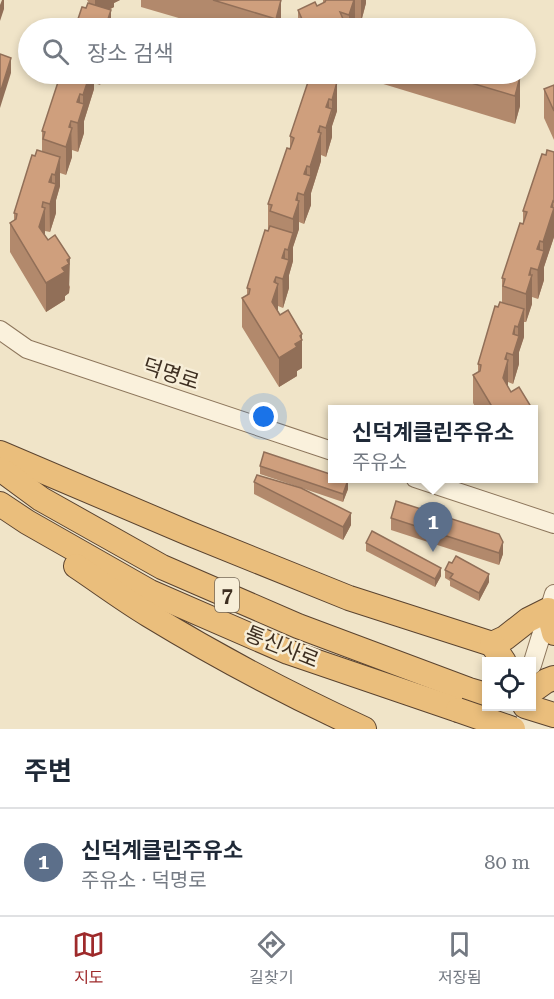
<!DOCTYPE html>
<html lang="ko">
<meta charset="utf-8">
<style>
body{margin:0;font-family:"Roboto Serif","Noto Sans KR",serif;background:#f6f6f7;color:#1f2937}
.controls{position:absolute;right:18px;bottom:18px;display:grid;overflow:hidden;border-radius:0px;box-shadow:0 3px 9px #0003}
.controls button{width:54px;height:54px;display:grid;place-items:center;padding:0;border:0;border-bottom:2px solid #e0e1e3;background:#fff;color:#1f2937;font:30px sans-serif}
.you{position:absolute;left:264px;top:417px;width:21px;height:21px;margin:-15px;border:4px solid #fff;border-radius:50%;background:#1a73e8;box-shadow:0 0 0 9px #1a73e833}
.badge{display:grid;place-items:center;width:39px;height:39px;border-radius:50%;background:#9e2a2b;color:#fff;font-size:20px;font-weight:700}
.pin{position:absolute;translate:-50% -50px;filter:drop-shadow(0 2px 3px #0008)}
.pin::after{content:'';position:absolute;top:32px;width:21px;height:18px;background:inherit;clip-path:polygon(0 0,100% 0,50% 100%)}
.popup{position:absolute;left:328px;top:405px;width:210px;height:78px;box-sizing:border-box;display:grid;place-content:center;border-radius:0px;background:#fff;filter:drop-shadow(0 2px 4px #0005);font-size:20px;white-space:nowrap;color:#747a83}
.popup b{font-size:22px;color:#1f2937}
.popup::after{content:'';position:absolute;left:50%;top:100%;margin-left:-12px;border:12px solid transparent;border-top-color:#fff}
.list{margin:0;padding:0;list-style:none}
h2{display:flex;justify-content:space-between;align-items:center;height:78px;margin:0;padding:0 24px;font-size:26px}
h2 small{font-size:20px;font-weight:400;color:#747a83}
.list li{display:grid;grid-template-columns:39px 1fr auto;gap:18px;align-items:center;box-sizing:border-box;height:108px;padding:0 24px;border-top:2px solid #e0e1e3}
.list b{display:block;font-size:22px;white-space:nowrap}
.list p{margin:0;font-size:20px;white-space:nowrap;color:#747a83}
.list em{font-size:20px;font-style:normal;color:#747a83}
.icon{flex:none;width:33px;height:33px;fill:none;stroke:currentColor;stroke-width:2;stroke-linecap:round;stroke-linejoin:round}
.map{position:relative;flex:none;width:554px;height:729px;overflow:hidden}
.search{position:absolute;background:#fff;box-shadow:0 3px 9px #0003;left:18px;right:18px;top:18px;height:66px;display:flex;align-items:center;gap:15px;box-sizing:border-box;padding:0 21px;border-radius:33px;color:#747a83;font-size:22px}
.sheet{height:186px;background:#fff}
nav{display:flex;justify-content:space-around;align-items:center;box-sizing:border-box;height:84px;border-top:2px solid #e0e1e3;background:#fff;font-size:16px;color:#747a83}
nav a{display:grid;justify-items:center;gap:3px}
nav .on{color:#9e2a2b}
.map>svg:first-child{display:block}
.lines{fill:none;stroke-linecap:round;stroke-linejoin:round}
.tertiary-casing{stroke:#8d765c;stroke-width:20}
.trunk-casing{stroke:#5b4430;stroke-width:26}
.tertiary{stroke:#faf1dc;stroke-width:18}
.trunk{stroke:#eabe7c;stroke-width:24}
.trunk-bridge-casing{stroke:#5b4430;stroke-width:26;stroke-linecap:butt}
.trunk-bridge{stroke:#eabe7c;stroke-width:24}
.wall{fill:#b2896c}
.shaded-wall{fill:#916f58}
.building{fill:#cf9f7d;stroke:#916f58;stroke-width:1.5}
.labels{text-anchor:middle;stroke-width:5;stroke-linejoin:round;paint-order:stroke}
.shield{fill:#f7eed8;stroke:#756857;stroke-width:1.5}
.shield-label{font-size:20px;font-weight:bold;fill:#3d2e20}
.street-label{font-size:21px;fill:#3d2e20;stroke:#f7eed8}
</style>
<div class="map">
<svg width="554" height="729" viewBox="0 0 554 729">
<rect width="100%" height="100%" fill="#f0e4c8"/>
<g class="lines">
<g class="tertiary-casing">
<g id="tertiary">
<polyline points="0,330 27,349 48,356 332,451"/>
<polyline points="415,478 554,524"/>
<polyline points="532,665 554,594"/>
</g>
</g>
<g class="trunk-casing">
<g id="trunk">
<polyline points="0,453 188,533 349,598 492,644 505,638 528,620 548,610 554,633"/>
<polyline points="0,469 41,499 162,567 298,626 469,690 486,695"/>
<polyline points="0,504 27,522 150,592 288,652 458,710"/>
<path d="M 76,566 C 100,582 124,600 149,615 C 218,657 290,695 364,729"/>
<polyline points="492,644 504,662"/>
<polyline points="532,691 546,681 554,678"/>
<polyline points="525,706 554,715"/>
</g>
</g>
<use href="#tertiary" class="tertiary"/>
<use href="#trunk" class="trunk"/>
<g class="trunk-bridge-casing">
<polyline id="trunk-bridge" points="458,710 513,729"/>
</g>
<use href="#trunk-bridge" class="trunk-bridge"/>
</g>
<g class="wall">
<polygon points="87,0 120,0 114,3 114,7 109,10 111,28 75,28 89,3"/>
<polygon points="141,0 280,0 281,28 213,28 141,7"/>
<polygon points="323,0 366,0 366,3 361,22 355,20 354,28 298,28 298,10 317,6 323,3"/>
<polygon points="64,74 103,74 100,85 94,83 94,89 84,121 84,133 78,152 72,150 72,157 66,175 60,173 60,186 56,200 56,213 50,232 45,231 45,236 70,287 69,293 65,296 65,300 46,312 10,252 10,223 14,220 14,213 35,156 42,152 42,131 63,77"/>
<polygon points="313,74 348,74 348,75 340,78 340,83 337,84 337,111 332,126 332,137 326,157 321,155 321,161 311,193 311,205 304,224 299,222 299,229 293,247 293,261 289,275 289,288 283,308 278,306 278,311 302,362 302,368 297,371 297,376 279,387 242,327 242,298 247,296 247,288 268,230 268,204 290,149 290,136 314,75"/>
<polygon points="380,74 514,74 520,106 515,124 380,83"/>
<polygon points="554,85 554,140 544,118 544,89"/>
<polygon points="554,152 554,237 544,267 544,280 538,299 532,297 532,304 526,322 524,322 524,337 519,352 519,364 513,384 508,382 508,387 511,392 533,410 477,410 473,403 473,375 478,372 478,364 498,307 502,302 502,278 523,224 523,211 546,155"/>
<polygon points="260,466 348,489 343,502 260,474"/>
<polygon points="254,482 351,525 343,540 254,494"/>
<polygon points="391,518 503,554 499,565 391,530"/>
<polygon points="366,543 441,576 435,587 366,551"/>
<polygon points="452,563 489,582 479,601 450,586 450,581 445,578 445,570"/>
</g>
<g class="shaded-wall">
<polygon points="2,0 4,0 4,9 0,21 0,5"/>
<polygon points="95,0 120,0 114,3 114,7 95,16"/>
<polygon points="281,0 281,28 276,28 276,19"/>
<polygon points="349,0 355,0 355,24 354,28 349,28"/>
<polygon points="361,0 366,0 366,3 361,22"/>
<polygon points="111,10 111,28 105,28"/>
<polygon points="11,58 11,73 0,108 0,93"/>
<polygon points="90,74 94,74 94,89 84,121 84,133 78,152 77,102 80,94 80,116 83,107 83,95"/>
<polygon points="100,74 103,74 100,85"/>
<polygon points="321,74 348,74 348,75 340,78 340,83 337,84 337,111 332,126 332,137 326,157 326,107 329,99 329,121 332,112 332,100 321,91"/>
<polygon points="520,77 520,106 515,124 515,96"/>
<polygon points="71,121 72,157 66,175 66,147 69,127"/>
<polygon points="320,126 320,137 321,133 321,161 311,193 311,205 304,224 304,174 307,166 307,188 310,179 310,167"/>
<polygon points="60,157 60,186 56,200 56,213 50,232 49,182 52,174 52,198 55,188 55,175"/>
<polygon points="298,193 298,204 299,201 299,229 293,247 293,261 289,275 289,288 283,308 282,258 285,249 285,273 288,263 288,250 293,233 293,219"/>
<polygon points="553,201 553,212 554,208 554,237 544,267 544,280 538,299 537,249 540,241 540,264 543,255 543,242"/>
<polygon points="43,202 43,212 45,208 45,237 39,227 42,207"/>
<polygon points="70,258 69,293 65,296 65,300 46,312 46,283 62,268 67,260"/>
<polygon points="531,268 531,279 532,275 532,304 526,322 526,294"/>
<polygon points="276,277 276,288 278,284 278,312 272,302 274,282"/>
<polygon points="524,309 524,337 519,352 519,364 513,384 513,334 515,326 515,350 518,339 518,327"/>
<polygon points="302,334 302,368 297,371 297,376 279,387 279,358 295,344 300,336"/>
<polygon points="507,353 507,365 508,360 508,388 503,378"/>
<polygon points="348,480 348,489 343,502 343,494"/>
<polygon points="351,513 351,525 343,540 343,527"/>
<polygon points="503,542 503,554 499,565 499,553"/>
<polygon points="441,568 441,576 435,587 435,579"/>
<polygon points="489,574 489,582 479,601 479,593"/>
</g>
<g class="building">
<polygon points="213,0 281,0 276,19"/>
<polygon points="326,0 354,0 349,15 340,12 347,28 306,28 298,10 315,2 317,6 325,2"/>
<polygon points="88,3 111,10 105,28 102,27 101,28 75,28 82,7 86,8"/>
<polygon points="0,54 11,58 0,93"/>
<polygon points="64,74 90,74 83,95 80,94 77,102 84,104 78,123 71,121 69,127 72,128 66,147 43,139 45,132 42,131 60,76 63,77"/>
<polygon points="441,74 513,74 513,75 520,77 515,96"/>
<polygon points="314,75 337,82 332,100 329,99 326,107 332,109 326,128 320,126 318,132 321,133 310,167 307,166 304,174 311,176 304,195 298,193 296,200 299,201 293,219 270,211 272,205 268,204 287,148 290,149 294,138 290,136 309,79 312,80"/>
<polygon points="554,85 554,111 544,89"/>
<polygon points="37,150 60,157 55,175 52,174 49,182 56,184 50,204 43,202 42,207 45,208 39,227 48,240 55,235 70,258 67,260 69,264 62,268 65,272 46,283 10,223 16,219 17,214 14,213 32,155 35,156"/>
<polygon points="547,150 554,152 554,202 553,201 551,207 554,208 543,242 540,241 537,249 544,251 538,270 531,268 529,275 532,275 526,294 503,286 505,279 502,278 520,223 523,224 527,212 523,211 542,154 546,155"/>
<polygon points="270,226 293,233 288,250 285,249 282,258 289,260 283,279 276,277 274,282 278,284 272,302 280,315 288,310 302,334 300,336 302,340 295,344 297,347 279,358 242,298 249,294 250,289 247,288 265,230 268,231"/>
<polygon points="500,302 524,309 518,327 515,326 513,334 519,336 513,355 507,353 505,359 508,360 503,378 511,392 519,387 533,410 494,410 473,375 480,371 481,365 478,364 495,306 498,307"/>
<polygon points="264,452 333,475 333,478 342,478 348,480 343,494 260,466"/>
<polygon points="257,475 301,488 351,513 343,527 254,482"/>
<polygon points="396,501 499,534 503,542 499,553 391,518"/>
<polygon points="372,531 441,568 435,579 366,543"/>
<polygon points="456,556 489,574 479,593 450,578 453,574 445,570 449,562 452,563"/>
</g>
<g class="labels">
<rect class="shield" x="215" y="578" width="24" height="34" rx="4.5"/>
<g class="shield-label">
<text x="227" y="602">7</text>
</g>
<g class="street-label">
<text transform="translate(171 374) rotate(18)" y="7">덕명로</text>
<text transform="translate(282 647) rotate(22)" y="7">통신사로</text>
</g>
</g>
</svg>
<div class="controls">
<button><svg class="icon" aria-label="locate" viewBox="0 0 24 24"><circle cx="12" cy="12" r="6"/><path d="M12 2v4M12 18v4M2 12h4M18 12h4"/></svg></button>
</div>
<div class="you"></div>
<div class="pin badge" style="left:433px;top:552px;background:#5c6f8a">1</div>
<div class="popup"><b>신덕계클린주유소</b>주유소</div>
<div class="search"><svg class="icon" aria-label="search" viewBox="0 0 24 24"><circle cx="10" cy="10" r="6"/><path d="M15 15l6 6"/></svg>장소 검색</div>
</div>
<section class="sheet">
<h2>주변<small></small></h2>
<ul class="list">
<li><span class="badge" style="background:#5c6f8a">1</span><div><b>신덕계클린주유소</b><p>주유소 · 덕명로</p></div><em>80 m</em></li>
</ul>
</section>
<nav>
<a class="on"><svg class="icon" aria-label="map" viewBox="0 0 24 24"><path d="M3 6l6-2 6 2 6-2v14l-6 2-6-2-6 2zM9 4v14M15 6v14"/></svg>지도</a>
<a><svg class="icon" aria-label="directions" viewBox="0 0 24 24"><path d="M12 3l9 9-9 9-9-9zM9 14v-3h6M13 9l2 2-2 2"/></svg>길찾기</a>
<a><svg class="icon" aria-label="saved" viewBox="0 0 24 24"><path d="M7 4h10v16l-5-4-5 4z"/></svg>저장됨</a>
</nav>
